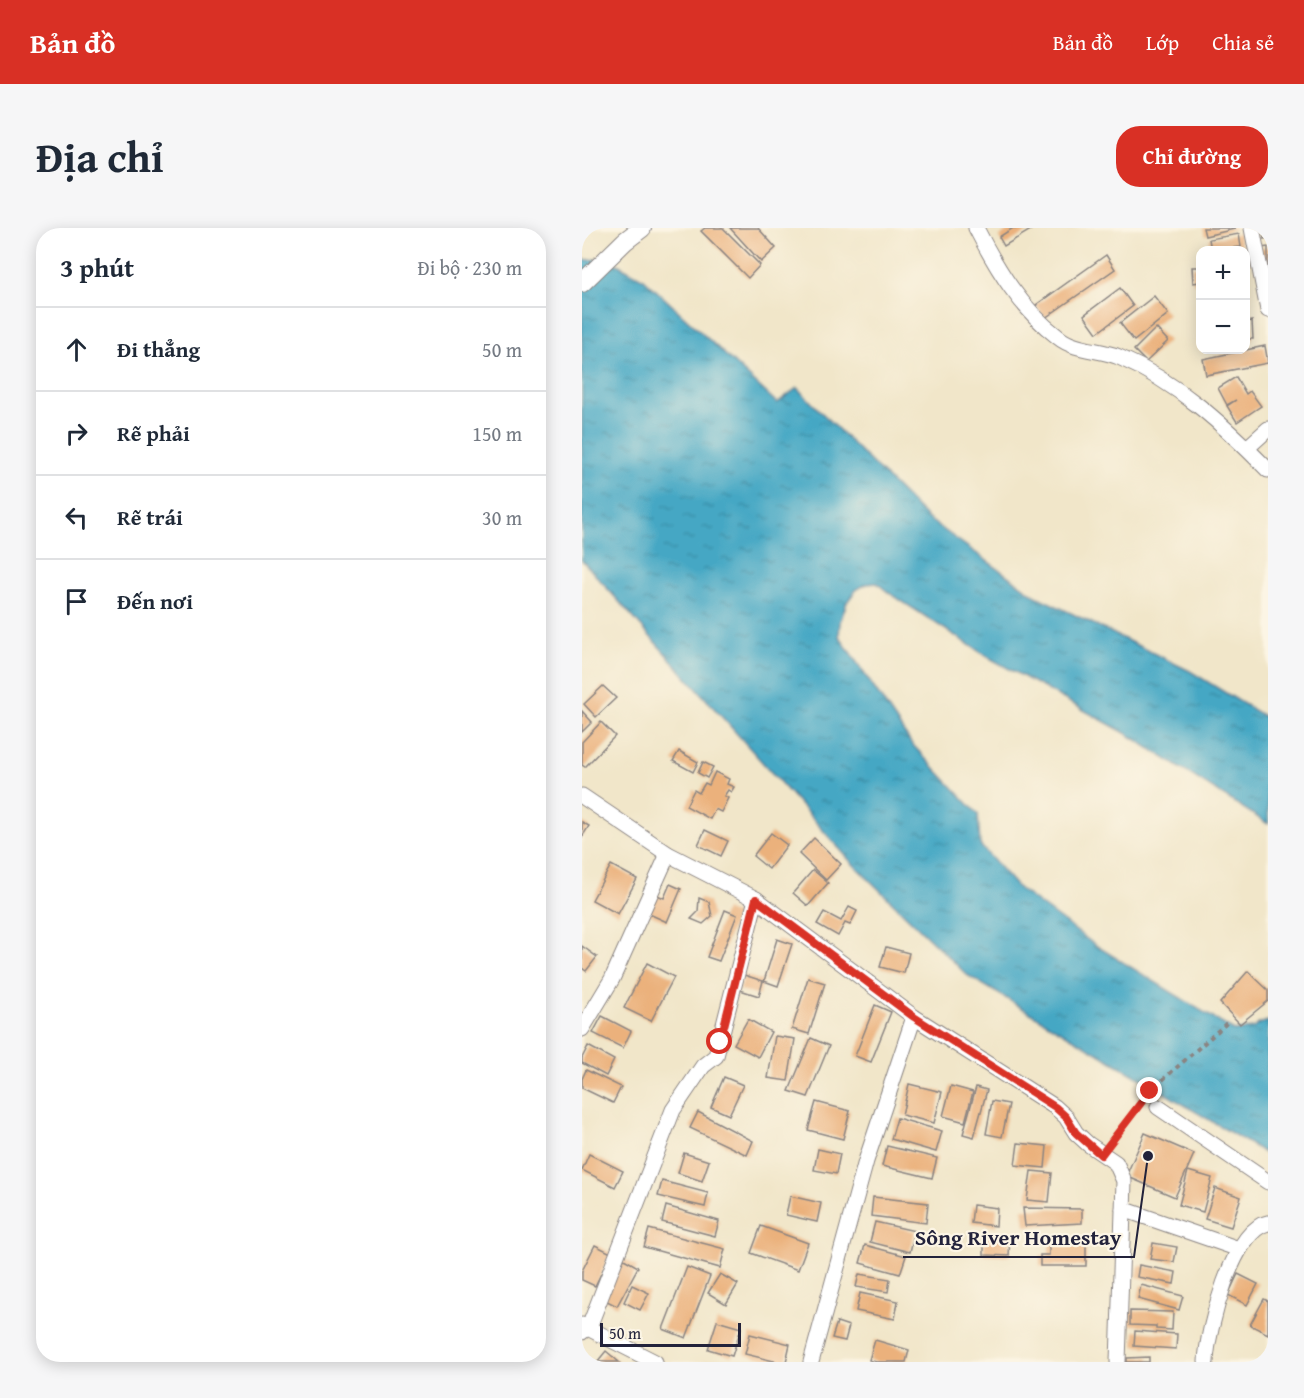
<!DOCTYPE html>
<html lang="vi">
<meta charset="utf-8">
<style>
body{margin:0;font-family:"Gentium Book Plus",serif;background:#f6f6f7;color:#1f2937}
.controls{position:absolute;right:18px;top:18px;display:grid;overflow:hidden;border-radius:12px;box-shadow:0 3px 15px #0003}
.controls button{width:54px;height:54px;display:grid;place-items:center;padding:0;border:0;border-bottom:2px solid #e0e1e3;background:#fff;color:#1f2937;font:30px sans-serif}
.scale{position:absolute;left:18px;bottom:15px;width:141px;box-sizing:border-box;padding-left:6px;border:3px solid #22223b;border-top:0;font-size:16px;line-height:21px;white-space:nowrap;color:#22223b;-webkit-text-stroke:4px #fcf5e5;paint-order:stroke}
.stop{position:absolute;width:18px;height:18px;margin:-14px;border:4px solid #d93025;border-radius:50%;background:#fff}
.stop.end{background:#d93025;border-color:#fff;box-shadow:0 2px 6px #0008}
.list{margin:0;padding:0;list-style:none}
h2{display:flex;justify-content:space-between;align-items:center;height:78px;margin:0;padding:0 24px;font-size:26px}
h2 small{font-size:20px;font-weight:400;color:#747a83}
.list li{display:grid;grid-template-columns:39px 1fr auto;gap:18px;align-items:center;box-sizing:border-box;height:84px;padding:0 24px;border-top:2px solid #e0e1e3}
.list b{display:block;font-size:22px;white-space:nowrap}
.list em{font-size:20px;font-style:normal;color:#747a83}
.icon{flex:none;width:33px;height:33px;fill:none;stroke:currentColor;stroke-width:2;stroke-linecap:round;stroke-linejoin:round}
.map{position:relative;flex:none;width:686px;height:1134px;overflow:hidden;border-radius:24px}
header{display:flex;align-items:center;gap:36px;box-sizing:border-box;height:84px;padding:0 30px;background:#d93025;color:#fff}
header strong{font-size:28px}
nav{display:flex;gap:33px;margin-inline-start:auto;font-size:21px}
.intro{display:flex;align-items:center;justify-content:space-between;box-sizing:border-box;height:144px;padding:0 36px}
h1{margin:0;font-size:42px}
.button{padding:15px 27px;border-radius:24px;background:#d93025;color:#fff;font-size:21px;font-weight:700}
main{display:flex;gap:36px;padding:0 36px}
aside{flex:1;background:#fff;border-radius:24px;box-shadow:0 3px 15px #0003}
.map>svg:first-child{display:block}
.water{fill:url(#water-ripples);stroke:#336480;stroke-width:1.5}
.building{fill:#ebb17c}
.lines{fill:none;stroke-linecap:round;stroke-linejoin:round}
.minor-casing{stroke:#8a8482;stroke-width:17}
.tertiary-casing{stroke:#8a8482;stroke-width:20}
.path{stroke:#8a8482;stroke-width:4;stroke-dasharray:4.5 4.5;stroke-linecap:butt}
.minor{stroke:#fff;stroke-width:15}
.tertiary{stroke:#fff;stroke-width:18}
.route{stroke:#d93025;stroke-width:8}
.leader{fill:none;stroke:#22223b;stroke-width:2}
.callout-dot{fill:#22223b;stroke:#fcf5e5;stroke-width:2}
.callout-label{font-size:22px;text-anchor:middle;font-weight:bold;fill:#22223b;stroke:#fcf5e5;stroke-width:4.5;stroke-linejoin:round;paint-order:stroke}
</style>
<header>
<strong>Bản đồ</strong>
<nav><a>Bản đồ</a><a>Lớp</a><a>Chia sẻ</a></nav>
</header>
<div class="intro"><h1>Địa chỉ</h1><a class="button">Chỉ đường</a></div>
<main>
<aside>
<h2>3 phút<small>Đi bộ · 230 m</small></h2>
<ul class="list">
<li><svg class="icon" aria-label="ahead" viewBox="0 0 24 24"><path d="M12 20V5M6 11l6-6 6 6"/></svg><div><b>Đi thẳng</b></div><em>50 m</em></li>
<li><svg class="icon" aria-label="right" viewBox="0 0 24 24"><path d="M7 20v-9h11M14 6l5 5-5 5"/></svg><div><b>Rẽ phải</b></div><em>150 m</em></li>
<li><svg class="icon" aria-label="left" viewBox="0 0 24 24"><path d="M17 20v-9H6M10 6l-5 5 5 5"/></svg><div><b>Rẽ trái</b></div><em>30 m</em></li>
<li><svg class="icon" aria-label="arrive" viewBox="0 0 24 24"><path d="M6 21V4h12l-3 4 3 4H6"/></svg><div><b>Đến nơi</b></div></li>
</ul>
</aside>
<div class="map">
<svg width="686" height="1134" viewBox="0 0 686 1134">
<defs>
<pattern id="water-ripples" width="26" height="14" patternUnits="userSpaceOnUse" patternTransform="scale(1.5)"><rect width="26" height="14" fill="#44a7c4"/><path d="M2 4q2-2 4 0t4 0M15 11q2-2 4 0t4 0" fill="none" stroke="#3888a0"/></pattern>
</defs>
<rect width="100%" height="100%" fill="#fcf5e5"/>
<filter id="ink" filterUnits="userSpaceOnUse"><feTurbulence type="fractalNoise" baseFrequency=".0167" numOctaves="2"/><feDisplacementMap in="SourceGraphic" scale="12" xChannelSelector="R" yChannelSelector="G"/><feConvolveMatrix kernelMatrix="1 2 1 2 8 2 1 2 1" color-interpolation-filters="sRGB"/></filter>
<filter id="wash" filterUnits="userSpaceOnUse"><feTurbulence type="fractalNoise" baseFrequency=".008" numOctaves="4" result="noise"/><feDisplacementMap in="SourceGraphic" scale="24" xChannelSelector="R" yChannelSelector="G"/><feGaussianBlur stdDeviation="1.35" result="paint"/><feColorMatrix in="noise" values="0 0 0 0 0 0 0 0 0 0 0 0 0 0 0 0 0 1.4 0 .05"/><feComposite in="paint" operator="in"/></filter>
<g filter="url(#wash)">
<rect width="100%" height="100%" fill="#f1e6c9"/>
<polygon class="water" points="26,31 62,51 195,175 215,160 345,290 454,368 608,443 686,491 686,596 545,506 406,429 307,365 295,355 284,356 274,362 265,374 258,394 257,408 329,515 396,586 398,617 436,660 513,717 652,803 671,800 677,796 686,793 686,927 385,747 271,636 0,332 0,32"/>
<g id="blocks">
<g class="building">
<polygon points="123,0 141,0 178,37 166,50 119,3"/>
<polygon points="148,0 176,0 194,20 179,34"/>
<polygon points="431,0 452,0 422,18 417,9"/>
<polygon points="621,0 653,0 653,1 623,8"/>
<polygon points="681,0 686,0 686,10 682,11"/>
<polygon points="657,6 659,19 629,22 627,11"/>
<polygon points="686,19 686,39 681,40 679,20"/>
<polygon points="524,27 533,41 463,90 454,77"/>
<polygon points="610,39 618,39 618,54 611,55"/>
<polygon points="538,60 551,78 515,105 502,87"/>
<polygon points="572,68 586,86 552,113 538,95"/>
<polygon points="670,93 671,111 664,111 664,94"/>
<polygon points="574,100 586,113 564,134 552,122"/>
<polygon points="683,118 686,135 624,147 621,131"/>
<polygon points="654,149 664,166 668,163 679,178 655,194 645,178 654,172 645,177 636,160"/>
<polygon points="21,458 34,470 14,489 2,476"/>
<polygon points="0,483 10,494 0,504"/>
<polygon points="19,494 33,508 3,539 0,537 0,514"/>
<polygon points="97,523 116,534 111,544 91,533"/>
<polygon points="121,534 131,539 125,550 116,545"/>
<polygon points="133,544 147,551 145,556 152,559 149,564 146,562 142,568 146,570 139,584 133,581 128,591 104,578 112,562 117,565 123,555 127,557"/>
<polygon points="0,594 7,598 0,609"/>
<polygon points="123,602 146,613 139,628 116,617"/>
<polygon points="189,605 205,617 187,641 171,628"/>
<polygon points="232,610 259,636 244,652 217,626"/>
<polygon points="29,637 55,651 36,686 10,672"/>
<polygon points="231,642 246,655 226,678 211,665"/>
<polygon points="88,656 99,661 85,694 65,685 73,666 82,670"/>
<polygon points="117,670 127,674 130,688 121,696 109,691 116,684"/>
<polygon points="267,679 275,683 268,697 263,695 256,708 235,696 242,684 259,693"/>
<polygon points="143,682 155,687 137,733 125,729"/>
<polygon points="195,711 210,716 196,758 182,753"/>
<polygon points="0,718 15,729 4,743 0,740"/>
<polygon points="304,719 327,725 322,745 298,739"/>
<polygon points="65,735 92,749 69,793 42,780"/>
<polygon points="666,743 686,762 686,773 658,796 638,775"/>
<polygon points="162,747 181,753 177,768 158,762"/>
<polygon points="226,750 243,755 227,806 210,801"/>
<polygon points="293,777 309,784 289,834 273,828"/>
<polygon points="20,788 49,803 41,820 11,805"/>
<polygon points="166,791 189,804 176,829 152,816"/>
<polygon points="193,808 213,811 206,853 186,850"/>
<polygon points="229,810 247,818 226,869 207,863"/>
<polygon points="6,818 32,832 24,848 0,835 0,830"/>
<polygon points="4,842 39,859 31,875 0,860 0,851"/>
<polygon points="142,849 161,857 147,887 129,879"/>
<polygon points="327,856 360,864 352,895 320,887"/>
<polygon points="369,858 391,864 383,894 361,888"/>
<polygon points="394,859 405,862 392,909 381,906"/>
<polygon points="410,873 427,876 420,909 404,906"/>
<polygon points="234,874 268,883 261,911 226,902"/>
<polygon points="116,884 171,913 165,927 108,900"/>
<polygon points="315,890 360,903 354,924 309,911"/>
<polygon points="563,905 612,926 593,969 544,948"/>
<polygon points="436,915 465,918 463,940 433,937"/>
<polygon points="305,918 355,930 350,950 300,938"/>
<polygon points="236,921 258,926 254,946 232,942"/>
<polygon points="102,925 127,933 120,953 96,945"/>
<polygon points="7,926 41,943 33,959 0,942"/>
<polygon points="449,943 470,945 467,974 445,972"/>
<polygon points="606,943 630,950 621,984 597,977"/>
<polygon points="80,953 126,965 123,979 76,968"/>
<polygon points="633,960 659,969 649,999 623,991"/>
<polygon points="208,968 239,975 235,994 204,987"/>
<polygon points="291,969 346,975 344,995 289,988"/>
<polygon points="391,977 415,980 414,998 389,995"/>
<polygon points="84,978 137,993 133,1008 80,994"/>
<polygon points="441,980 500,981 500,995 443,998"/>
<polygon points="293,994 333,1003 328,1024 288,1014"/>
<polygon points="179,998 226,1015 216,1042 169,1025"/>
<polygon points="67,1001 143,1021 138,1040 62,1019"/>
<polygon points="402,1008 428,1008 427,1028 402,1027"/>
<polygon points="467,1015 504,1015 504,1038 458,1038 458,1027 467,1027"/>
<polygon points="571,1015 595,1019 592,1034 568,1031"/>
<polygon points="13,1017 29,1025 13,1058 0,1052 0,1043"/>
<polygon points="283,1017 324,1028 318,1046 278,1035"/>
<polygon points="42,1031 56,1039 35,1078 21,1071"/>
<polygon points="557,1037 594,1044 592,1056 555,1049"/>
<polygon points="105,1039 128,1048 104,1110 81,1101"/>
<polygon points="138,1046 156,1056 144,1076 126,1065"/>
<polygon points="277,1046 308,1051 306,1064 274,1059"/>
<polygon points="656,1046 676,1056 665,1077 646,1067"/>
<polygon points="50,1057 67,1065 58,1082 42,1074"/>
<polygon points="559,1057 601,1068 597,1082 556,1071"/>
<polygon points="278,1065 316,1073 313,1091 274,1083"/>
<polygon points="682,1071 686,1073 686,1106 668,1097"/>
<polygon points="548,1083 591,1084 590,1102 574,1101 574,1098 548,1097"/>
<polygon points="135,1093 159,1100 150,1128 126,1121"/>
<polygon points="255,1094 267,1098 263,1113 250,1110"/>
<polygon points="553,1103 595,1106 594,1121 552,1118"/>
<polygon points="168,1106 208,1116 204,1134 196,1134 163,1126"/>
<polygon points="293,1112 327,1122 324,1134 294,1134 287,1132"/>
<polygon points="24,1123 37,1134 15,1134"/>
<polygon points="567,1129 567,1134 545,1134 545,1130"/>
</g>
</g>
</g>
<g filter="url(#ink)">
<use href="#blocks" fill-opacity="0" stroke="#8a8482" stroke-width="1.5"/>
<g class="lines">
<g class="minor-casing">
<g id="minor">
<path d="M 394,0 C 415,41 439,81 476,109 C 493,123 518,121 537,129 C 595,154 642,197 686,242"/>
<polyline points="670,0 686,82"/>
<polyline points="665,220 686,201"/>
<polyline points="0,568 86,626 174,671 332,789 473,879 484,889 494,905 506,916 534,935 542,953 536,1134"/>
<polyline points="0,801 30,751 86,626"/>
<polyline points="576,879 686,954"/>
<polyline points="541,981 657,1021"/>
<polyline points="0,1097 73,1134"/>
<polyline points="0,1104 9,1094 91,882 121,838 134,828 174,671"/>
<polyline points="229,1134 284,933 332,789"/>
<path d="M 624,1134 C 625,1103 651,1001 686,995"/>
</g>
</g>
<g class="tertiary-casing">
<polyline id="tertiary" points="0,55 43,13 60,0"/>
</g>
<g class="path">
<polyline points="567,864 646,794"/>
<polyline points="529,914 561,872"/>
</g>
<use href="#minor" class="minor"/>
<use href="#tertiary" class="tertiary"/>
</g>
</g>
<g class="lines" filter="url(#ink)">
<polyline class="route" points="138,814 174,671 332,789 473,879 484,889 494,905 519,927 568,863"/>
</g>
<path class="leader" d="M566 928L552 1029H321"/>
<circle class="callout-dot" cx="566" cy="928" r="6"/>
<g class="callout-label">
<text x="436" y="1017">Sông River Homestay</text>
</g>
</svg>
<div class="controls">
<button>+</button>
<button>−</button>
</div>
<div class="scale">50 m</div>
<div class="stop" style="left:138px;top:814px"></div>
<div class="stop end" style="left:568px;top:863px"></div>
</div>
</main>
